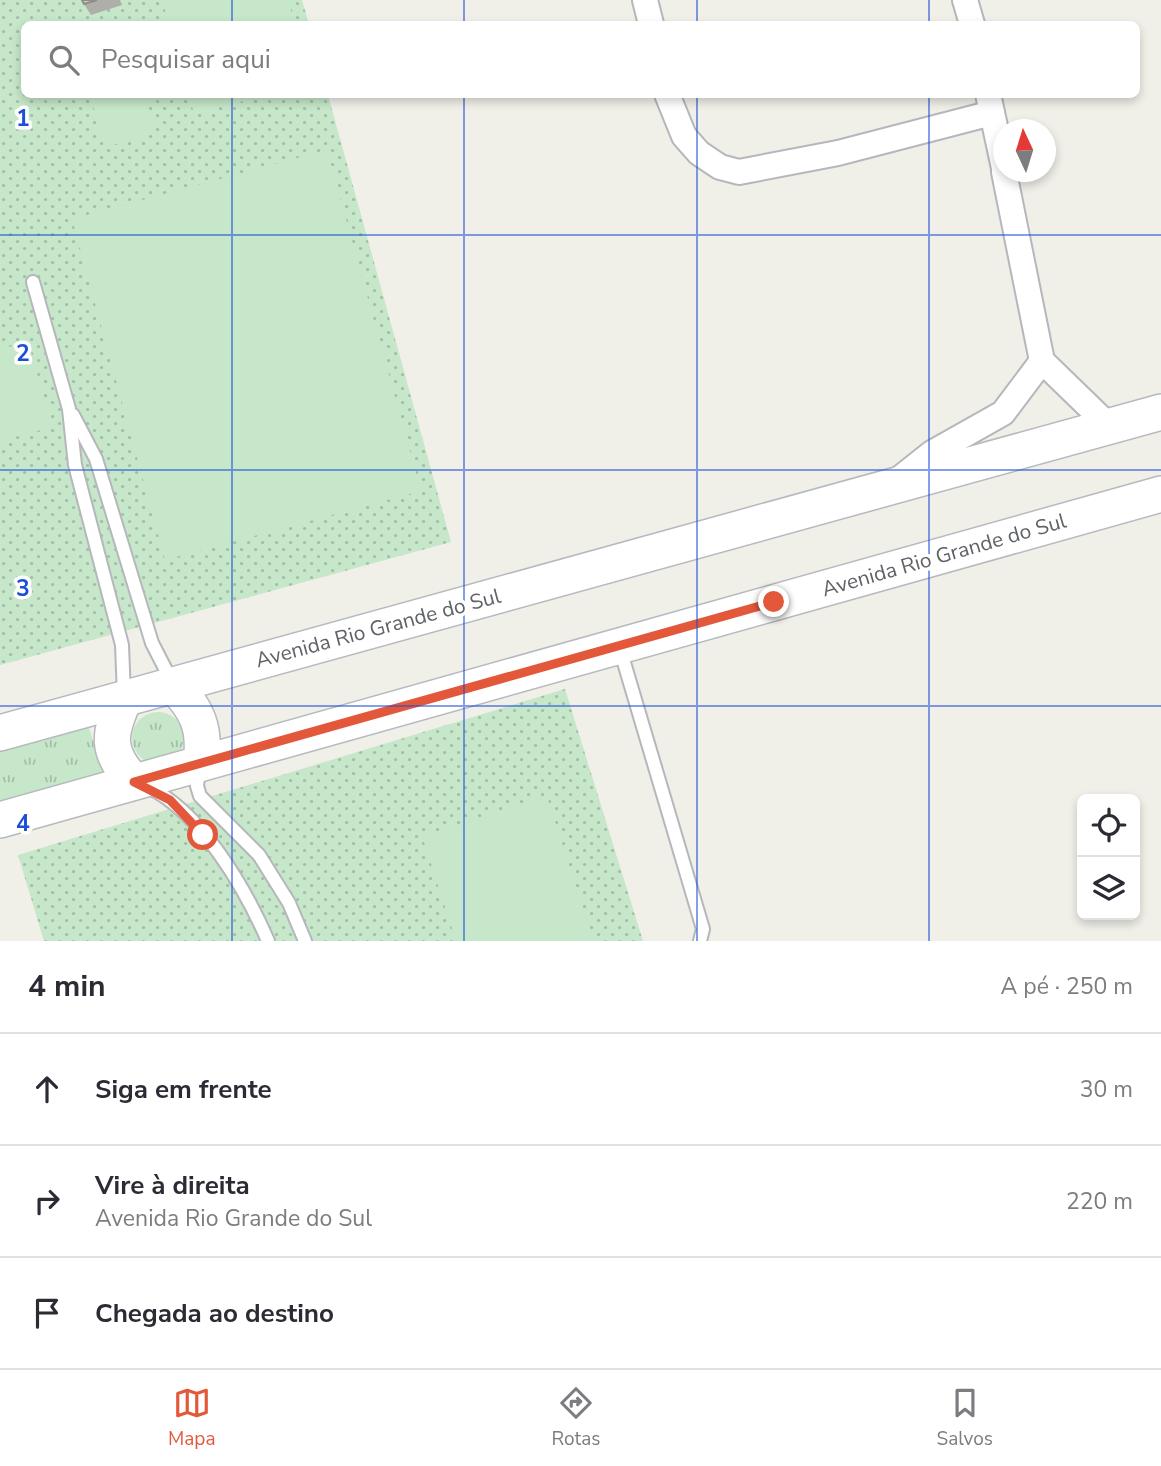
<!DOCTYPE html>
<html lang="pt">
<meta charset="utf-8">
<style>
body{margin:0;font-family:"Nunito Sans",sans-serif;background:#f7f7f7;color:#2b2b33}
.controls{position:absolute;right:21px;bottom:21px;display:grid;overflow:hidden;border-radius:10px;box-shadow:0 4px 10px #0003}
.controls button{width:63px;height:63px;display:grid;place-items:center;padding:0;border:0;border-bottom:2px solid #e1e1e2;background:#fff;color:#2b2b33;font:35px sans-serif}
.compass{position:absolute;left:993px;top:119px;width:63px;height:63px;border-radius:50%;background:#fff;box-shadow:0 4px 10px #0003;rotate:356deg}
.stop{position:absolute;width:21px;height:21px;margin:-16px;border:5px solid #e3583b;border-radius:50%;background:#fff}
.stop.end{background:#e3583b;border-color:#fff;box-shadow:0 2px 7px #0008}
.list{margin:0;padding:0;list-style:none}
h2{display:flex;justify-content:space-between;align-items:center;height:91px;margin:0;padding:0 28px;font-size:30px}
h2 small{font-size:23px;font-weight:400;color:#7c7c81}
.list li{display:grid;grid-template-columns:46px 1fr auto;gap:21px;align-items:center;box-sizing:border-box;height:112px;padding:0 28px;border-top:2px solid #e1e1e2}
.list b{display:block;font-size:26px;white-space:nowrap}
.list p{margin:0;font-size:23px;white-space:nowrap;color:#7c7c81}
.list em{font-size:23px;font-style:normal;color:#7c7c81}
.icon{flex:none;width:38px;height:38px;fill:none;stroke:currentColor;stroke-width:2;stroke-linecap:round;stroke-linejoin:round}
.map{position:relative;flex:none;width:1161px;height:941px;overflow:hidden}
.search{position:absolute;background:#fff;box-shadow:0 4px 10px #0003;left:21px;right:21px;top:21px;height:77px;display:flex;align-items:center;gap:18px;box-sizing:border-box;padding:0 24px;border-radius:10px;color:#7c7c81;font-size:26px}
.sheet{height:427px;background:#fff}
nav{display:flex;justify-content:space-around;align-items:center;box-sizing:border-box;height:98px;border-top:2px solid #e1e1e2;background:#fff;font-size:19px;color:#7c7c81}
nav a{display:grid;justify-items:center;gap:4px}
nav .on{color:#e3583b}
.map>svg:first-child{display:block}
.grass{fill:url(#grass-tufts)}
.park{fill:url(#park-dots)}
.garden{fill:#c6e7c9}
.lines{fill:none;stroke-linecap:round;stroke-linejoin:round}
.lane-casing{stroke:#b5b7bb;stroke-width:16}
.street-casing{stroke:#b5b7bb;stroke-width:28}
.secondary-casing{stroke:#b6b9be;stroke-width:38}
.lane{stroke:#fff;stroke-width:12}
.street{stroke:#fff;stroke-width:24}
.secondary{stroke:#fff;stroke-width:35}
.wall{fill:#afafa9}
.building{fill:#cccbc4;stroke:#8f8e89;stroke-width:2}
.route{stroke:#e3583b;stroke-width:9}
.grid{fill:none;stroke:#1d4ed8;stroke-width:2;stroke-opacity:0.55}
.labels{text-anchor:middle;stroke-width:7;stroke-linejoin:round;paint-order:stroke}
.street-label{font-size:21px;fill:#5f6267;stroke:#fff}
.grid-label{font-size:23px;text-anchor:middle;font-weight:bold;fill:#1d4ed8;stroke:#fff;stroke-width:7;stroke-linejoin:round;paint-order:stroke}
</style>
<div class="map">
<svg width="1161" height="941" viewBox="0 0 1161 941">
<defs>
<pattern id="grass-tufts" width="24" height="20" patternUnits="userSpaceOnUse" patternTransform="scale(1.75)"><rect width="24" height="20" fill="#c6e7c9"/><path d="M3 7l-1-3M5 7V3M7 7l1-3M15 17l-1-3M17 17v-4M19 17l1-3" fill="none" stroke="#a4bfa7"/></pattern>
<pattern id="park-dots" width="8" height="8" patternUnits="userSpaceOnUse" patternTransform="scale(1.75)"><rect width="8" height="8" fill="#c6e7c9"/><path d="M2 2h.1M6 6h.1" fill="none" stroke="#a4bfa7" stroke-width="1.8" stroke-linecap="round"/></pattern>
</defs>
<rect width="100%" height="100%" fill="#f0efe8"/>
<g class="grass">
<circle cx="158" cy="738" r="26"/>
<polygon points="88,725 105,778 0,808 0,749"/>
</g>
<g class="park">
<polygon points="0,0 302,0 309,24 24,24 24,94 328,95 451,542 0,665"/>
<polygon points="565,689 643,941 44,941 18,855"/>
</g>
<g class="garden">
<polygon points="162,0 288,0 295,24 169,24"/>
<polygon points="189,94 266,94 266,95 194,114"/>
<polygon points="90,95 145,95 156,133 105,147"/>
<polygon points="327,150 421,491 165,560 72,219"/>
<polygon points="28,341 52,427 0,441 0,350"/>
<polygon points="547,796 593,941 456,941 422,836"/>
</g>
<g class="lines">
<g class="lane-casing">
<g id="lane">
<polyline points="33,282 69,409 75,465 122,645 124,696"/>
<polyline points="73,415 96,459 152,643 172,682"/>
<polyline points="620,649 703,929 700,941"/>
<polyline points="199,769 197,786 200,796 259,855 289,903 305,941"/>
<path d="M 148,787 C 201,812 245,888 268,941"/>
</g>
</g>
<g class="street-casing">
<g id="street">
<polyline points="645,0 651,24"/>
<polyline points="965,0 972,24"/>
<polyline points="667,94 684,136 699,153 720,167 739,172 838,153 992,113"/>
<polyline points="988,94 1004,168"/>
<polyline points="1004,172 1042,361"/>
<polyline points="898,480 932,453 1003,413 1042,361 1109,426"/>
</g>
</g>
<g class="secondary-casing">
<g id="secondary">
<path d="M 173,685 C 197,708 206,729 201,762"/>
<path d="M 124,700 C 108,735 106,752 134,782"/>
<polyline points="0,733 1161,412"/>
<polyline points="0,820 1161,494"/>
</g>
</g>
<use href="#lane" class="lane"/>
<use href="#street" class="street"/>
<use href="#secondary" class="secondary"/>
</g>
<polygon class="wall" points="82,0 120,0 122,5 91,15 84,4"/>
<polygon class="building" points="82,0 97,0 84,4"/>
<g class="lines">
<polyline class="route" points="203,835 170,800 134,782 774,602"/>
</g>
<path class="grid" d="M 232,0 L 232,24M 464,0 L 464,24M 697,0 L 697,24M 929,0 L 929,24M 232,94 L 232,941M 464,94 L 464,941M 697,94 L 697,941M 929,94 L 929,941M 0,235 L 1161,235M 0,470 L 1161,470M 0,706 L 1161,706"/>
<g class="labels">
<g class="street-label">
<text transform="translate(944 555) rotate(-16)" y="7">Avenida Rio Grande do Sul</text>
<text transform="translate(378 628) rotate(-15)" y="7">Avenida Rio Grande do Sul</text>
</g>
</g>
<g class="grid-label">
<text x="23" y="126">1</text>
<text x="23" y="361">2</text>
<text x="23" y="596">3</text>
<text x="23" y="831">4</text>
</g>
</svg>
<div class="controls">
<button><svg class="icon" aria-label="locate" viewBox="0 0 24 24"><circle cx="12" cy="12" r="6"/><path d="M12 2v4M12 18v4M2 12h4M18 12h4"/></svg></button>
<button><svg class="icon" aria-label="layers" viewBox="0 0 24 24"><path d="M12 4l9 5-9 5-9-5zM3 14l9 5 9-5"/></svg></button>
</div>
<svg class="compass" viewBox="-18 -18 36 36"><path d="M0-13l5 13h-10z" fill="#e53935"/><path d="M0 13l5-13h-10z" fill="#7c7c81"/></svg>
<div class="stop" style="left:203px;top:835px"></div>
<div class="stop end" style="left:774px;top:602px"></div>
<div class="search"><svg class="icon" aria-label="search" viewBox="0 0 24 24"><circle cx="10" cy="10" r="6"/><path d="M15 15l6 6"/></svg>Pesquisar aqui</div>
</div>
<section class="sheet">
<h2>4 min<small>A pé · 250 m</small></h2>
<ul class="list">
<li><svg class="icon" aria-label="ahead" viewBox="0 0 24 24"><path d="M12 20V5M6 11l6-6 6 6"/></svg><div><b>Siga em frente</b></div><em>30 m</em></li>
<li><svg class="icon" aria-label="right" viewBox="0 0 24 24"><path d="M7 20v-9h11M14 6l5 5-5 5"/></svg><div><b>Vire à direita</b><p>Avenida Rio Grande do Sul</p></div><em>220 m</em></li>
<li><svg class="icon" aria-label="arrive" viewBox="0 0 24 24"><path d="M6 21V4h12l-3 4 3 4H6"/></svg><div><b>Chegada ao destino</b></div></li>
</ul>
</section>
<nav>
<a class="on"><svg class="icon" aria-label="map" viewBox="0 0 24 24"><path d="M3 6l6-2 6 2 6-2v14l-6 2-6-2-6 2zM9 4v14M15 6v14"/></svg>Mapa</a>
<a><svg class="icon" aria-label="directions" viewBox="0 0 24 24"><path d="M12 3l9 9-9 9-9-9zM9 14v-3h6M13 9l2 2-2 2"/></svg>Rotas</a>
<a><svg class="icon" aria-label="saved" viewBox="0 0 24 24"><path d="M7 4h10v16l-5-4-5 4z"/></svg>Salvos</a>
</nav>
